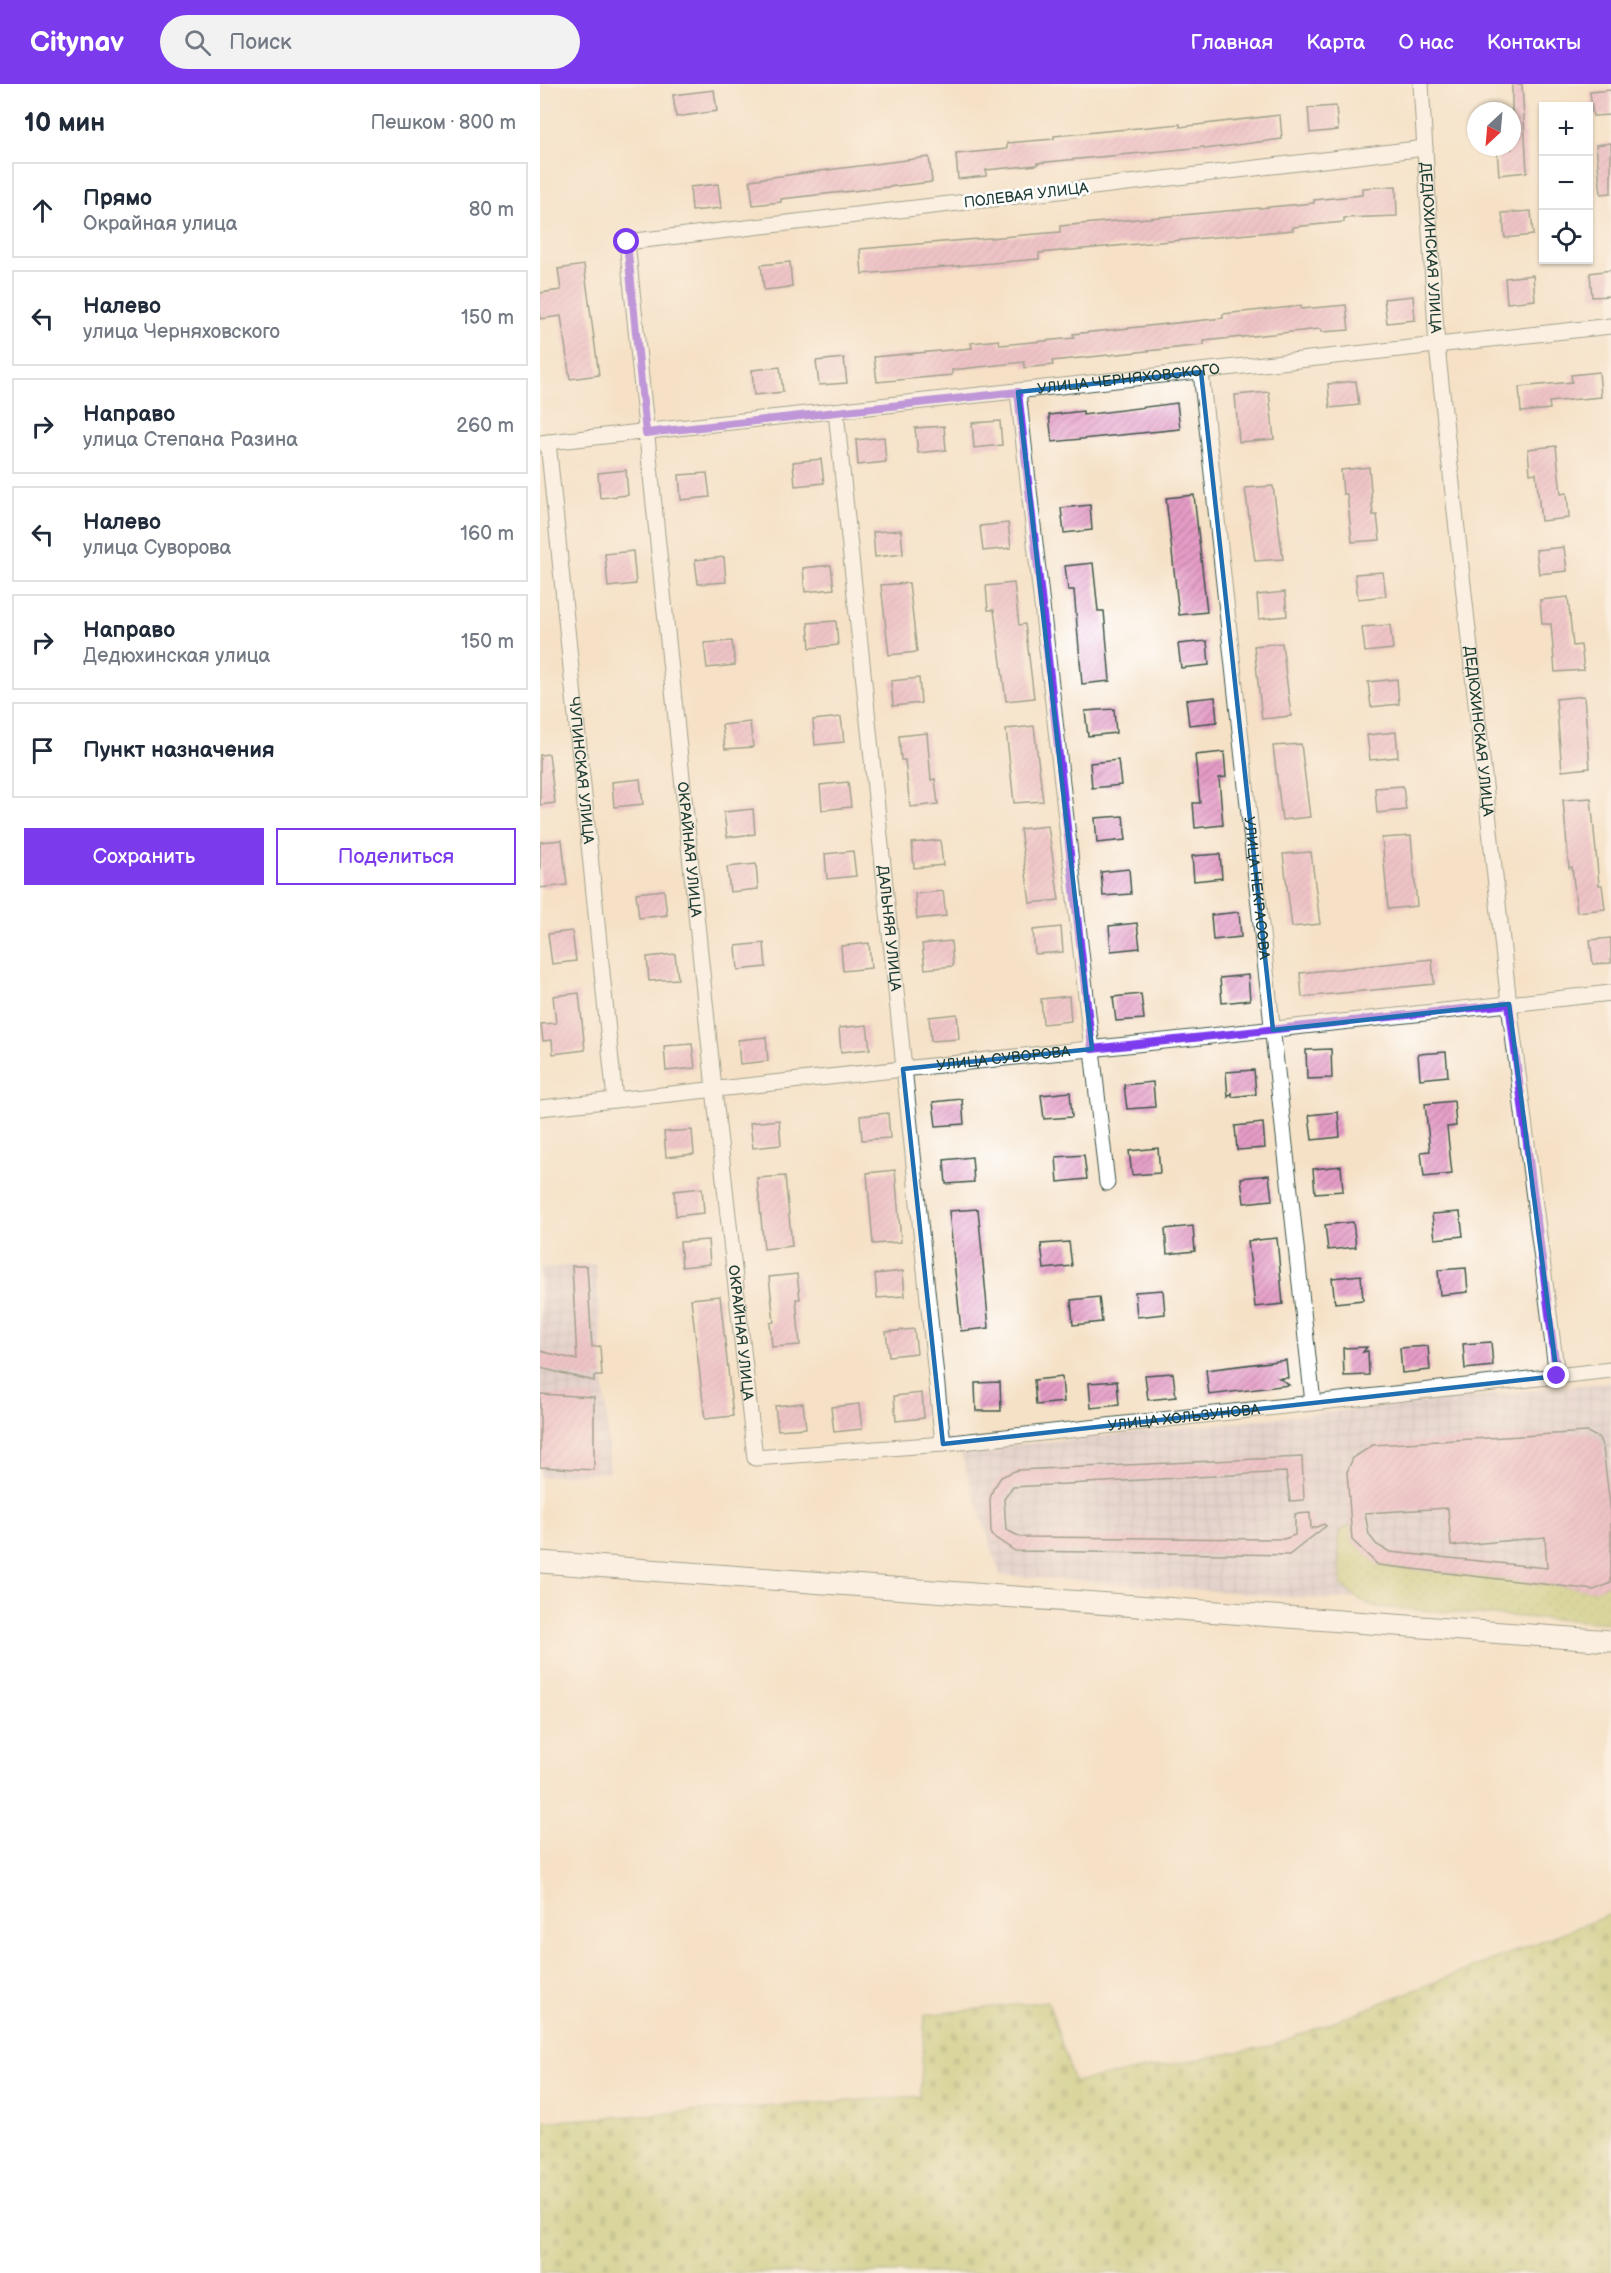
<!DOCTYPE html>
<html lang="ru">
<meta charset="utf-8">
<style>
body{margin:0;font-family:"Balsamiq Sans",sans-serif;background:#f2f2f3;color:#1f2937}
.controls{position:absolute;right:18px;top:18px;display:grid;overflow:hidden;border-radius:0px;box-shadow:0 2px 4px #0004}
.controls button{width:54px;height:54px;display:grid;place-items:center;padding:0;border:0;border-bottom:2px solid #e0e1e3;background:#fff;color:#1f2937;font:30px sans-serif}
.compass{position:absolute;left:927px;top:18px;width:54px;height:54px;border-radius:50%;background:#fff;box-shadow:0 2px 4px #0004;rotate:206deg}
.stop{position:absolute;width:18px;height:18px;margin:-14px;border:4px solid #7c3aed;border-radius:50%;background:#fff}
.stop.end{background:#7c3aed;border-color:#fff;box-shadow:0 2px 6px #0008}
.list{margin:0;padding:0;list-style:none}
h2{display:flex;justify-content:space-between;align-items:center;height:78px;margin:0;padding:0 24px;font-size:26px}
h2 small{font-size:20px;font-weight:400;color:#747a83}
.list li{display:grid;grid-template-columns:39px 1fr auto;gap:18px;align-items:center;box-sizing:border-box;height:96px;margin:0 12px 12px;padding:0 12px;border:2px solid #e0e1e3;border-radius:0px}
.list b{display:block;font-size:22px;white-space:nowrap}
.list p{margin:0;font-size:20px;white-space:nowrap;color:#747a83}
.list em{font-size:20px;font-style:normal;color:#747a83}
.actions{display:flex;gap:12px;padding:18px 24px}
.actions a{flex:1;padding:14px 0;border:2px solid #7c3aed;border-radius:0px;text-align:center;font-size:21px;color:#7c3aed}
.actions .main{background:#7c3aed;color:#fff}
.icon{flex:none;width:33px;height:33px;fill:none;stroke:currentColor;stroke-width:2;stroke-linecap:round;stroke-linejoin:round}
.map{position:relative;flex:none;width:1071px;height:2189px;overflow:hidden}
header{display:flex;align-items:center;gap:36px;box-sizing:border-box;height:84px;padding:0 30px;background:#7c3aed;color:#fff}
header strong{font-size:28px}
nav{display:flex;gap:33px;margin-inline-start:auto;font-size:21px}
.search{width:420px;height:54px;background:#f2f2f3;display:flex;align-items:center;gap:15px;box-sizing:border-box;padding:0 21px;border-radius:33px;color:#747a83;font-size:22px}
main{display:flex}
aside{flex:1;background:#fff}
.map>svg:first-child{display:block}
.industrial{fill:url(#industrial-grid)}
.green{fill:url(#green-dots);stroke:#6a824e;stroke-width:1.5}
.cemetery{fill:url(#cemetery-stones);stroke:#6a824e;stroke-width:1.5}
.building{fill:url(#building-hatch);fill-rule:evenodd}
.lines{fill:none;stroke-linecap:round;stroke-linejoin:round}
.street-casing{stroke:#3f564a;stroke-width:17}
.secondary-casing{stroke:#3f564a;stroke-width:23}
.street{stroke:#fff;stroke-width:15}
.secondary{stroke:#fff;stroke-width:21}
.route{stroke:#7c3aed;stroke-width:8}
.marked{fill:none;stroke:#1f6fb2;stroke-width:4.5;stroke-linejoin:round}
.labels{text-anchor:middle;stroke-width:5;stroke-linejoin:round;paint-order:stroke}
.street-label{font-size:15px;fill:#1f3d34;stroke:#fff}
</style>
<header>
<strong>Citynav</strong>
<div class="search"><svg class="icon" aria-label="search" viewBox="0 0 24 24"><circle cx="10" cy="10" r="6"/><path d="M15 15l6 6"/></svg>Поиск</div>
<nav><a>Главная</a><a>Карта</a><a>О нас</a><a>Контакты</a></nav>
</header>
<main>
<aside>
<h2>10 мин<small>Пешком · 800 m</small></h2>
<ul class="list">
<li><svg class="icon" aria-label="ahead" viewBox="0 0 24 24"><path d="M12 20V5M6 11l6-6 6 6"/></svg><div><b>Прямо</b><p>Окрайная улица</p></div><em>80 m</em></li>
<li><svg class="icon" aria-label="left" viewBox="0 0 24 24"><path d="M17 20v-9H6M10 6l-5 5 5 5"/></svg><div><b>Налево</b><p>улица Черняховского</p></div><em>150 m</em></li>
<li><svg class="icon" aria-label="right" viewBox="0 0 24 24"><path d="M7 20v-9h11M14 6l5 5-5 5"/></svg><div><b>Направо</b><p>улица Степана Разина</p></div><em>260 m</em></li>
<li><svg class="icon" aria-label="left" viewBox="0 0 24 24"><path d="M17 20v-9H6M10 6l-5 5 5 5"/></svg><div><b>Налево</b><p>улица Суворова</p></div><em>160 m</em></li>
<li><svg class="icon" aria-label="right" viewBox="0 0 24 24"><path d="M7 20v-9h11M14 6l5 5-5 5"/></svg><div><b>Направо</b><p>Дедюхинская улица</p></div><em>150 m</em></li>
<li><svg class="icon" aria-label="arrive" viewBox="0 0 24 24"><path d="M6 21V4h12l-3 4 3 4H6"/></svg><div><b>Пункт назначения</b></div></li>
</ul>
<div class="actions"><a class="main">Сохранить</a><a>Поделиться</a></div>
</aside>
<div class="map">
<svg width="1071" height="2189" viewBox="0 0 1071 2189">
<defs>
<pattern id="industrial-grid" width="8" height="8" patternUnits="userSpaceOnUse" patternTransform="scale(1.5)"><rect width="8" height="8" fill="#cdbed2"/><path d="M0 4h8M4 0v8" fill="none" stroke="#a69cab"/></pattern>
<pattern id="green-dots" width="8" height="8" patternUnits="userSpaceOnUse" patternTransform="scale(1.5)"><rect width="8" height="8" fill="#b6c669"/><path d="M2 2h.1M6 6h.1" fill="none" stroke="#93a257" stroke-width="1.8" stroke-linecap="round"/></pattern>
<pattern id="cemetery-stones" width="16" height="16" patternUnits="userSpaceOnUse" patternTransform="scale(1.5)"><rect width="16" height="16" fill="#b6c669"/><path d="M2 7V4a2 2 0 0 1 4 0v3zM10 15v-3a2 2 0 0 1 4 0v3z" fill="#93a257"/></pattern>
<pattern id="building-hatch" width="6" height="6" patternUnits="userSpaceOnUse" patternTransform="scale(1.5)"><rect width="6" height="6" fill="#e69dc7"/><path d="M-1 1l2-2M0 6l6-6M5 7l2-2" fill="none" stroke="#ba81a2"/></pattern>
</defs>
<rect width="100%" height="100%" fill="#fff"/>
<filter id="ink" filterUnits="userSpaceOnUse"><feTurbulence type="fractalNoise" baseFrequency=".0167" numOctaves="2"/><feDisplacementMap in="SourceGraphic" scale="12" xChannelSelector="R" yChannelSelector="G"/><feConvolveMatrix kernelMatrix="1 2 1 2 8 2 1 2 1" color-interpolation-filters="sRGB"/></filter>
<filter id="wash" filterUnits="userSpaceOnUse"><feTurbulence type="fractalNoise" baseFrequency=".008" numOctaves="4" result="noise"/><feDisplacementMap in="SourceGraphic" scale="24" xChannelSelector="R" yChannelSelector="G"/><feGaussianBlur stdDeviation="1.35" result="paint"/><feColorMatrix in="noise" values="0 0 0 0 0 0 0 0 0 0 0 0 0 0 0 0 0 1.4 0 .05"/><feComposite in="paint" operator="in"/></filter>
<g filter="url(#wash)">
<rect width="100%" height="100%" fill="#f5e1c6"/>
<g class="industrial">
<polygon points="56,1180 70,1388 0,1393 0,1184"/>
<polygon points="1071,1298 1071,1539 835,1523 816,1514 786,1515 460,1491 420,1367"/>
</g>
<polygon class="green" points="811,1440 812,1456 839,1481 1054,1506 1071,1499 1071,1539 835,1523 817,1514 802,1502 798,1459 799,1448"/>
<polygon class="cemetery" points="1071,1830 1071,2189 0,2189 0,2038 380,2012 385,1931 508,1917 534,1998 730,1962"/>
<g id="blocks">
<g class="building">
<polygon points="972,0 982,0 987,88 959,91 957,66 972,65"/>
<polygon points="174,6 177,27 136,33 133,11"/>
<polygon points="1071,6 1071,31 1053,32 1050,8"/>
<polygon points="796,22 798,46 770,49 768,24"/>
<polygon points="740,31 742,55 665,65 664,63 497,79 497,81 446,86 446,92 418,95 416,70 467,65 467,59 514,55 514,52 640,40 640,43"/>
<polygon points="1071,59 1071,109 1061,110 1056,61"/>
<polygon points="389,73 392,98 241,115 241,118 213,121 210,96"/>
<polygon points="178,100 181,124 152,127 150,103"/>
<polygon points="856,102 857,132 804,134 804,138 753,143 753,146 499,169 499,175 322,190 320,165 520,148 520,142 774,119 774,116 822,111 822,104"/>
<polygon points="991,127 993,151 965,154 962,129"/>
<polygon points="250,178 252,203 224,206 221,181"/>
<polygon points="44,181 59,291 30,295 21,232 0,235 0,209 21,206 18,185"/>
<polygon points="1071,186 1071,212 1052,213 1050,189"/>
<polygon points="993,191 995,216 967,219 965,194"/>
<polygon points="873,212 875,236 847,239 844,215"/>
<polygon points="806,221 809,246 781,248 780,245 664,257 664,261 512,277 513,281 484,284 484,278 412,286 412,291 337,298 334,273 432,264 431,259 459,256 460,261 534,254 533,250 683,234 683,230 761,222 761,225"/>
<polygon points="304,274 307,299 279,301 276,277"/>
<polygon points="240,283 243,308 214,311 212,286"/>
<polygon points="1059,288 1061,313 1009,318 1010,325 981,328 979,303 1032,298 1031,291"/>
<polygon points="816,297 819,321 790,324 788,300"/>
<polygon points="729,308 734,355 699,358 695,311"/>
<polygon points="637,319 640,345 512,358 509,331 543,327 543,331"/>
<polygon points="460,337 462,361 434,364 432,339"/>
<polygon points="404,342 406,366 378,369 375,344"/>
<polygon points="344,353 346,378 318,381 316,356"/>
<polygon points="1016,362 1021,410 1027,409 1029,434 1001,437 996,389 990,390 988,365"/>
<polygon points="281,375 284,399 255,402 253,378"/>
<polygon points="829,383 833,431 837,431 840,456 812,458 807,410 803,410 801,386"/>
<polygon points="86,386 88,411 60,414 58,389"/>
<polygon points="167,389 170,413 141,416 139,391"/>
<polygon points="733,402 743,475 715,477 705,404"/>
<polygon points="654,411 667,528 639,531 626,414"/>
<polygon points="550,421 552,446 524,449 521,424"/>
<polygon points="468,439 471,464 443,467 440,442"/>
<polygon points="361,446 363,470 335,473 333,448"/>
<polygon points="1024,463 1027,487 999,490 996,466"/>
<polygon points="93,467 96,500 68,503 65,470"/>
<polygon points="184,473 186,498 158,500 155,476"/>
<polygon points="553,479 558,527 564,527 570,597 542,600 534,506 528,506 525,482"/>
<polygon points="291,481 294,505 265,508 263,484"/>
<polygon points="843,488 846,512 818,515 815,490"/>
<polygon points="369,499 377,568 349,571 341,501"/>
<polygon points="474,499 479,541 485,540 494,614 466,617 454,526 448,526 446,502"/>
<polygon points="745,508 747,532 719,535 717,511"/>
<polygon points="1028,513 1033,562 1041,561 1044,586 1015,588 1011,540 1002,540 1000,516"/>
<polygon points="296,537 298,561 270,564 268,539"/>
<polygon points="850,541 853,565 825,568 822,543"/>
<polygon points="192,557 195,581 167,584 164,559"/>
<polygon points="667,557 669,581 641,584 638,560"/>
<polygon points="742,559 751,632 722,635 714,562"/>
<polygon points="379,594 381,619 353,622 351,597"/>
<polygon points="857,595 859,620 831,623 828,598"/>
<polygon points="1044,612 1050,684 1022,687 1016,615"/>
<polygon points="675,613 677,638 649,641 646,616"/>
<polygon points="574,625 576,649 548,652 545,627"/>
<polygon points="301,633 304,658 275,661 273,636"/>
<polygon points="210,638 213,663 185,665 182,641"/>
<polygon points="494,642 503,717 474,719 466,645"/>
<polygon points="856,648 858,673 830,676 827,651"/>
<polygon points="387,649 391,696 395,695 398,720 370,723 365,676 361,676 359,652"/>
<polygon points="761,660 770,733 742,736 733,662"/>
<polygon points="684,668 686,693 679,694 683,741 655,744 653,719 660,719 655,671"/>
<polygon points="9,670 15,719 0,721 0,671"/>
<polygon points="578,676 581,701 552,704 550,679"/>
<polygon points="100,695 103,720 74,723 72,698"/>
<polygon points="308,698 311,723 282,726 280,701"/>
<polygon points="863,702 866,726 837,729 835,704"/>
<polygon points="1051,714 1059,801 1062,801 1065,825 1037,828 1032,783 1029,784 1023,716"/>
<polygon points="213,725 215,750 187,753 184,728"/>
<polygon points="583,732 586,756 557,759 555,734"/>
<polygon points="508,742 519,816 490,819 480,745"/>
<polygon points="871,752 877,822 848,825 842,754"/>
<polygon points="22,756 27,801 0,804 0,758"/>
<polygon points="400,756 403,781 374,784 372,759"/>
<polygon points="313,767 316,792 287,795 285,770"/>
<polygon points="771,768 780,840 752,843 743,770"/>
<polygon points="680,770 682,794 654,797 652,772"/>
<polygon points="216,780 218,805 190,808 187,783"/>
<polygon points="589,785 591,810 563,812 561,788"/>
<polygon points="124,806 127,831 99,834 96,809"/>
<polygon points="403,807 406,832 377,835 375,810"/>
<polygon points="699,828 701,853 673,856 671,831"/>
<polygon points="597,839 600,864 571,867 569,842"/>
<polygon points="521,843 523,868 495,870 493,846"/>
<polygon points="32,847 36,877 12,880 8,850"/>
<polygon points="1071,854 1071,879 1053,880 1050,856"/>
<polygon points="411,857 413,882 385,885 382,860"/>
<polygon points="224,859 226,883 198,886 196,862"/>
<polygon points="329,859 331,884 303,887 301,862"/>
<polygon points="135,870 138,895 109,897 107,873"/>
<polygon points="892,875 894,900 762,913 760,889"/>
<polygon points="708,891 710,916 682,919 680,894"/>
<polygon points="39,909 45,966 13,970 12,956 3,957 1,940 16,939 13,912"/>
<polygon points="601,910 604,935 576,937 573,913"/>
<polygon points="529,912 531,937 503,940 501,915"/>
<polygon points="417,930 419,955 391,957 389,933"/>
<polygon points="327,941 330,965 301,968 299,944"/>
<polygon points="226,953 228,977 200,980 198,956"/>
<polygon points="152,960 155,984 126,987 124,962"/>
<polygon points="791,965 792,994 767,995 766,966"/>
<polygon points="906,968 908,992 880,995 878,970"/>
<polygon points="714,986 716,1010 692,1013 692,1009 688,1013 686,988"/>
<polygon points="613,998 615,1023 587,1025 584,1001"/>
<polygon points="530,1008 532,1033 504,1035 501,1011"/>
<polygon points="422,1015 424,1040 396,1042 393,1018"/>
<polygon points="914,1017 916,1042 907,1043 912,1090 884,1093 881,1068 890,1067 885,1020"/>
<polygon points="798,1028 800,1053 772,1056 769,1031"/>
<polygon points="348,1029 350,1054 322,1056 320,1032"/>
<polygon points="239,1036 241,1061 213,1064 210,1039"/>
<polygon points="723,1039 725,1064 697,1066 695,1042"/>
<polygon points="152,1046 154,1070 126,1073 124,1048"/>
<polygon points="618,1064 620,1089 592,1091 589,1067"/>
<polygon points="544,1071 547,1095 518,1098 516,1073"/>
<polygon points="432,1073 434,1098 406,1100 404,1076"/>
<polygon points="801,1082 803,1107 775,1109 773,1085"/>
<polygon points="355,1086 361,1158 333,1160 327,1089"/>
<polygon points="729,1091 732,1116 704,1119 701,1094"/>
<polygon points="245,1092 252,1162 224,1165 217,1094"/>
<polygon points="162,1104 164,1129 136,1132 134,1107"/>
<polygon points="438,1125 449,1244 421,1247 409,1127"/>
<polygon points="920,1128 923,1152 895,1155 892,1130"/>
<polygon points="813,1138 816,1163 788,1166 785,1141"/>
<polygon points="653,1142 655,1167 627,1170 625,1145"/>
<polygon points="737,1154 743,1220 715,1223 708,1157"/>
<polygon points="168,1156 170,1180 142,1183 140,1158"/>
<polygon points="529,1158 532,1182 504,1185 501,1160"/>
<polygon points="32,1182 47,1182 52,1263 60,1262 62,1292 54,1292 54,1297 0,1284 0,1267 37,1276"/>
<polygon points="926,1184 928,1208 900,1211 898,1186"/>
<polygon points="363,1187 365,1212 337,1214 335,1190"/>
<polygon points="257,1190 260,1215 256,1215 260,1261 232,1263 230,1239 234,1238 229,1193"/>
<polygon points="821,1191 823,1216 795,1219 792,1194"/>
<polygon points="623,1206 625,1230 597,1233 595,1208"/>
<polygon points="180,1212 193,1332 165,1335 151,1215"/>
<polygon points="559,1213 562,1238 533,1241 531,1216"/>
<polygon points="374,1245 377,1269 349,1272 346,1248"/>
<polygon points="951,1258 953,1282 925,1285 923,1260"/>
<polygon points="888,1262 890,1286 862,1289 860,1264"/>
<polygon points="827,1263 823,1268 828,1267 829,1291 804,1292 803,1264"/>
<polygon points="746,1276 748,1294 739,1294 749,1301 669,1311 666,1286"/>
<polygon points="633,1289 636,1313 608,1316 605,1291"/>
<polygon points="522,1293 524,1318 496,1321 494,1296"/>
<polygon points="577,1297 579,1321 551,1324 549,1299"/>
<polygon points="460,1298 461,1327 436,1327 435,1299"/>
<polygon points="382,1309 384,1334 356,1337 354,1312"/>
<polygon points="0,1310 54,1313 54,1386 0,1383"/>
<polygon points="263,1319 266,1344 238,1346 235,1322"/>
<polygon points="319,1320 322,1345 294,1348 291,1323"/>
<path d="M 1047,1348 L 1059,1354 L 1063,1364 L 1071,1430 L 1071,1499 L 1054,1506 L 838,1481 L 812,1456 L 807,1388 L 813,1374 L 833,1361 ZM 908,1424 L 911,1462 L 1005,1453 L 1007,1484 L 850,1468 L 837,1461 L 829,1451 L 825,1429 Z"/>
<polygon points="762,1373 764,1416 750,1417 746,1388 473,1403 464,1415 466,1446 481,1453 744,1455 755,1451 755,1430 770,1429 771,1445 784,1440 786,1442 749,1471 475,1467 451,1451 450,1415 453,1405 461,1393 477,1386"/>
</g>
</g>
</g>
<g filter="url(#ink)">
<use href="#blocks" fill-opacity="0" stroke="#3f564a" stroke-width="1.5"/>
<g class="lines">
<g class="street-casing">
<g id="street">
<path id="s1" d="M 881,0 L 897,263 L 969,920 L 1017,1292"/>
<path id="s2" d="M 885,64 L 87,158 L 174,1005 L 215,1374 L 403,1360 L 1071,1286"/>
<path id="s3" d="M 661,288 L 773,1319"/>
<polyline points="478,308 567,1099"/>
<path id="s4" d="M 296,328 L 403,1360"/>
<path id="s5" d="M 8,358 L 75,1016"/>
<path id="s6" d="M 0,359 L 1071,242"/>
<path id="s7" d="M 0,1024 L 1071,909"/>
</g>
</g>
<g class="secondary-casing">
<polyline id="secondary" points="0,1478 1071,1557"/>
</g>
<use href="#street" class="street"/>
<use href="#secondary" class="secondary"/>
</g>
</g>
<g class="lines" filter="url(#ink)">
<polyline class="route" points="87,158 106,349 478,308 552,965 969,920 1017,1292"/>
</g>
<path d="M0 0H1071V2189H0ZM 661,288 L 733,946 L 969,920 L 1017,1292 L 403,1360 L 363,985 L 552,965 L 478,308 Z" fill="#f5e1c6" fill-opacity=".55" fill-rule="evenodd"/>
<path class="marked" d="M 661,288 L 733,946 L 969,920 L 1017,1292 L 403,1360 L 363,985 L 552,965 L 478,308 Z"/>
<g class="labels">
<g class="street-label">
<text transform="translate(486 111) rotate(-7)" y="5">ПОЛЕВАЯ УЛИЦА</text>
<text dy="5" stroke="none"><textPath href="#s1" startOffset="164">ДЕДЮХИНСКАЯ УЛИЦА</textPath></text>
<text dy="5" stroke="none"><textPath href="#s6" startOffset="592">УЛИЦА ЧЕРНЯХОВСКОГО</textPath></text>
<text dy="5" stroke="none"><textPath href="#s1" startOffset="650">ДЕДЮХИНСКАЯ УЛИЦА</textPath></text>
<text dy="5" stroke="none"><textPath href="#s5" startOffset="330">ЧУПИНСКАЯ УЛИЦА</textPath></text>
<text dy="5" stroke="none"><textPath href="#s2" startOffset="1414">ОКРАЙНАЯ УЛИЦА</textPath></text>
<text dy="5" stroke="none"><textPath href="#s3" startOffset="519">УЛИЦА НЕКРАСОВА</textPath></text>
<text dy="5" stroke="none"><textPath href="#s4" startOffset="519">ДАЛЬНЯЯ УЛИЦА</textPath></text>
<text dy="5" stroke="none"><textPath href="#s7" startOffset="466">УЛИЦА СУВОРОВА</textPath></text>
<text dy="5" stroke="none"><textPath href="#s2" startOffset="1900">ОКРАЙНАЯ УЛИЦА</textPath></text>
<text dy="5" stroke="none"><textPath href="#s2" startOffset="2457">УЛИЦА ХОЛЬЗУНОВА</textPath></text>
</g>
</g>
</svg>
<div class="controls">
<button>+</button>
<button>−</button>
<button><svg class="icon" aria-label="locate" viewBox="0 0 24 24"><circle cx="12" cy="12" r="6"/><path d="M12 2v4M12 18v4M2 12h4M18 12h4"/></svg></button>
</div>
<svg class="compass" viewBox="-18 -18 36 36"><path d="M0-13l5 13h-10z" fill="#e53935"/><path d="M0 13l5-13h-10z" fill="#747a83"/></svg>
<div class="stop" style="left:87px;top:158px"></div>
<div class="stop end" style="left:1017px;top:1292px"></div>
</div>
</main>
